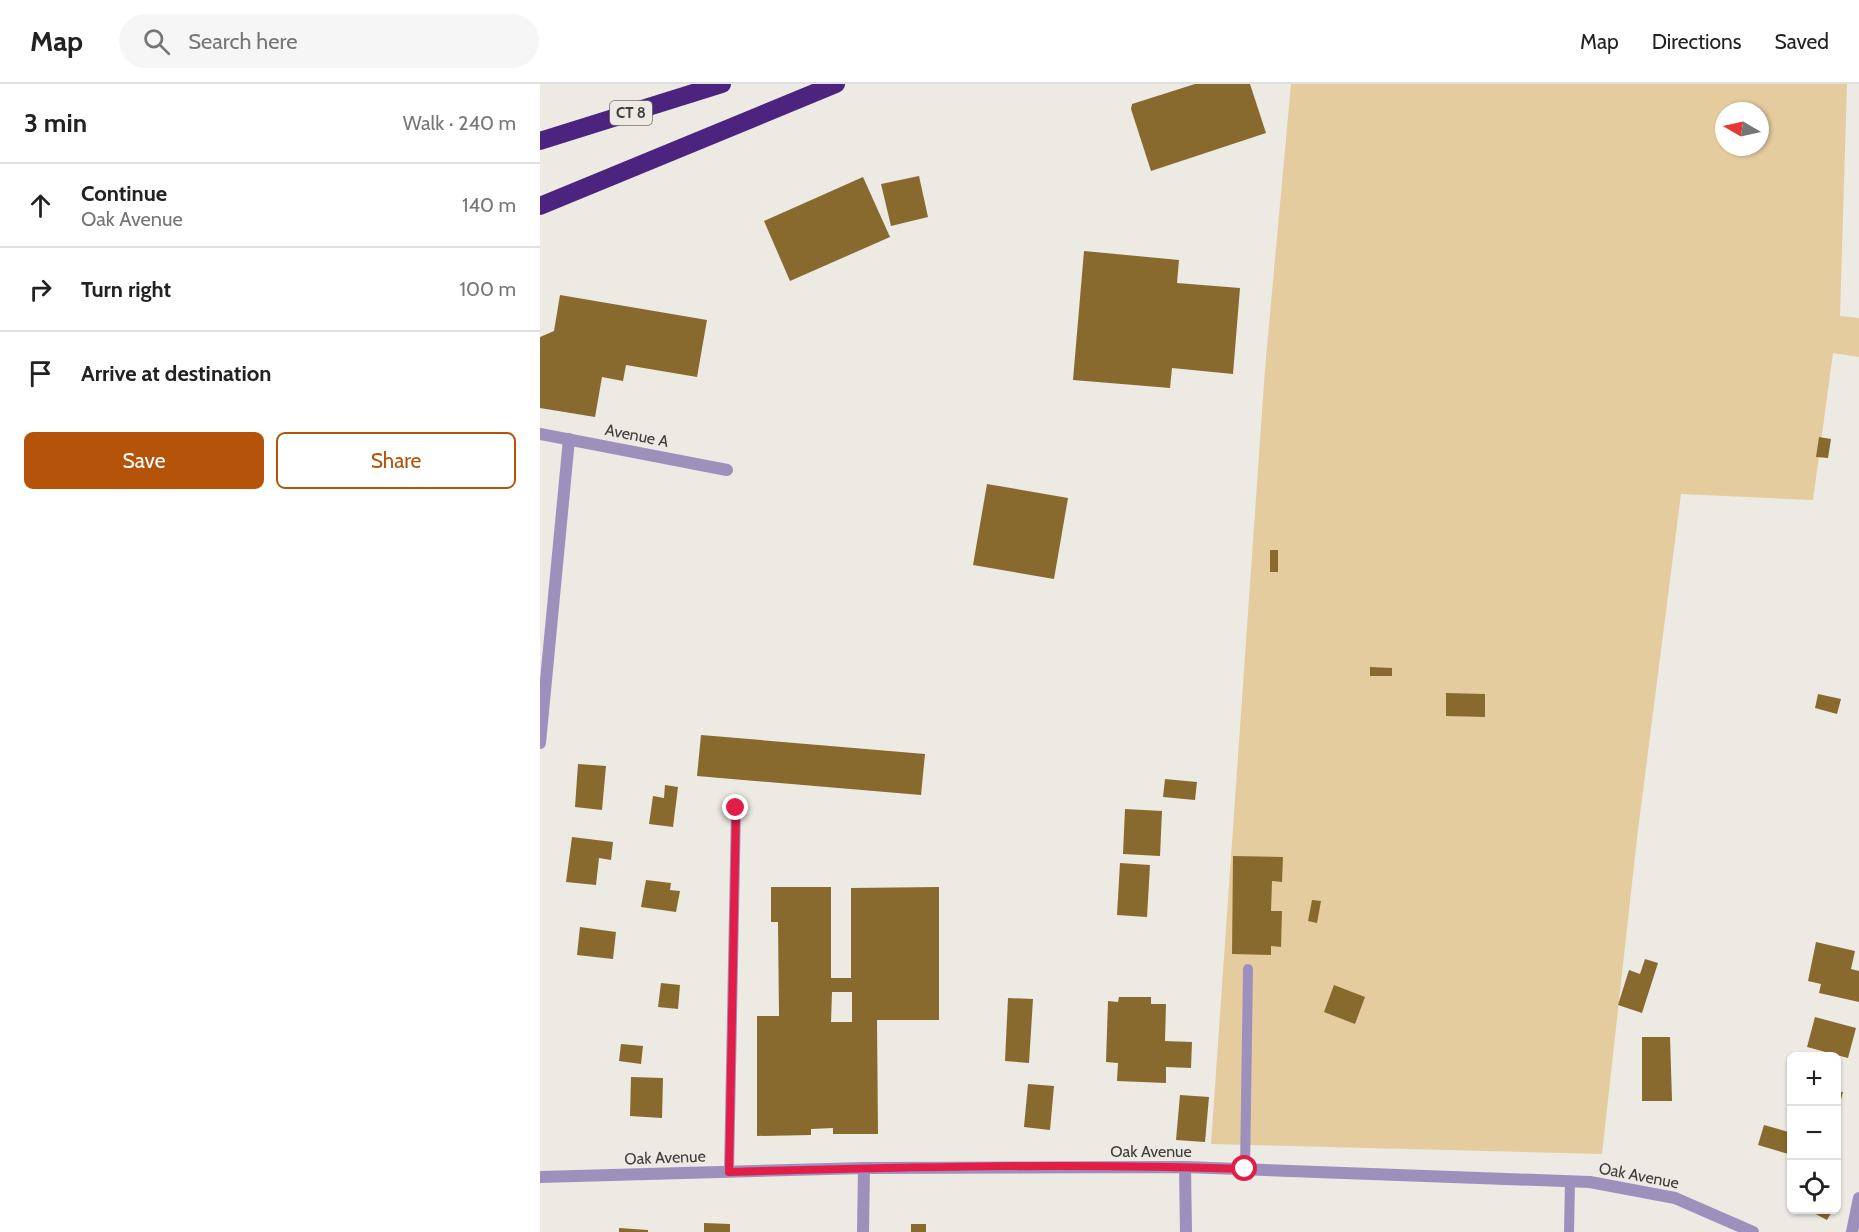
<!DOCTYPE html>
<meta charset="utf-8">
<style>
body{margin:0;font-family:Cabin,sans-serif;background:#f6f6f6;color:#222}
.controls{position:absolute;right:18px;bottom:18px;display:grid;overflow:hidden;border-radius:9px;box-shadow:0 2px 4px #0004}
.controls button{width:54px;height:54px;display:grid;place-items:center;padding:0;border:0;border-bottom:2px solid #e0e0e0;background:#fff;color:#222;font:30px sans-serif}
.compass{position:absolute;left:1175px;top:18px;width:54px;height:54px;border-radius:50%;background:#fff;box-shadow:0 2px 4px #0004;rotate:279deg}
.stop{position:absolute;width:18px;height:18px;margin:-14px;border:4px solid #e11d48;border-radius:50%;background:#fff}
.stop.end{background:#e11d48;border-color:#fff;box-shadow:0 2px 6px #0008}
.list{margin:0;padding:0;list-style:none}
h2{display:flex;justify-content:space-between;align-items:center;height:78px;margin:0;padding:0 24px;font-size:26px}
h2 small{font-size:20px;font-weight:400;color:#767676}
.list li{display:grid;grid-template-columns:39px 1fr auto;gap:18px;align-items:center;box-sizing:border-box;height:84px;padding:0 24px;border-top:2px solid #e0e0e0}
.list b{display:block;font-size:22px;white-space:nowrap}
.list p{margin:0;font-size:20px;white-space:nowrap;color:#767676}
.list em{font-size:20px;font-style:normal;color:#767676}
.actions{display:flex;gap:12px;padding:18px 24px}
.actions a{flex:1;padding:14px 0;border:2px solid #b45309;border-radius:9px;text-align:center;font-size:21px;color:#b45309}
.actions .main{background:#b45309;color:#fff}
.icon{flex:none;width:33px;height:33px;fill:none;stroke:currentColor;stroke-width:2;stroke-linecap:round;stroke-linejoin:round}
.map{position:relative;flex:none;width:1319px;height:1148px;overflow:hidden}
header{display:flex;align-items:center;gap:36px;box-sizing:border-box;height:84px;padding:0 30px;background:#fff;border-bottom:2px solid #e0e0e0}
header strong{font-size:28px}
nav{display:flex;gap:33px;margin-inline-start:auto;font-size:21px}
.search{width:420px;height:54px;background:#f6f6f6;display:flex;align-items:center;gap:15px;box-sizing:border-box;padding:0 21px;border-radius:33px;color:#767676;font-size:22px}
main{display:flex}
aside{flex:1;background:#fff}
.map>svg:first-child{display:block}
.green{fill:#e5cc9f;fill-rule:evenodd}
.building{fill:#896a2e;fill-rule:evenodd}
.lines{fill:none;stroke-linecap:round;stroke-linejoin:round}
.lane{stroke:#9e90bc;stroke-width:10}
.street{stroke:#9e90bc;stroke-width:12}
.highway{stroke:#4c2480;stroke-width:18}
.route{stroke:#e11d48;stroke-width:8}
.labels{text-anchor:middle;stroke-width:6;stroke-linejoin:round;paint-order:stroke}
.shield{fill:#ede9e3;stroke:#72716d;stroke-width:1.5}
.shield-label{font-size:15px;font-weight:bold;fill:#3e3d3a}
.street-label{font-size:16px;fill:#3e3d3a;stroke:#ede9e3}
</style>
<header>
<strong>Map</strong>
<div class="search"><svg class="icon" aria-label="search" viewBox="0 0 24 24"><circle cx="10" cy="10" r="6"/><path d="M15 15l6 6"/></svg>Search here</div>
<nav><a>Map</a><a>Directions</a><a>Saved</a></nav>
</header>
<main>
<aside>
<h2>3 min<small>Walk · 240 m</small></h2>
<ul class="list">
<li><svg class="icon" aria-label="ahead" viewBox="0 0 24 24"><path d="M12 20V5M6 11l6-6 6 6"/></svg><div><b>Continue</b><p>Oak Avenue</p></div><em>140 m</em></li>
<li><svg class="icon" aria-label="right" viewBox="0 0 24 24"><path d="M7 20v-9h11M14 6l5 5-5 5"/></svg><div><b>Turn right</b></div><em>100 m</em></li>
<li><svg class="icon" aria-label="arrive" viewBox="0 0 24 24"><path d="M6 21V4h12l-3 4 3 4H6"/></svg><div><b>Arrive at destination</b></div></li>
</ul>
<div class="actions"><a class="main">Save</a><a>Share</a></div>
</aside>
<div class="map">
<svg width="1319" height="1148" viewBox="0 0 1319 1148">
<rect width="100%" height="100%" fill="#ede9e3"/>
<path class="green" d="M 751,0 L 1307,0 L 1300,232 L 1319,234 L 1319,273 L 1293,269 L 1273,416 L 1141,410 L 1097,754 L 1062,1070 L 671,1060 L 725,285 ZM 1184,27 L 1220,27 L 1220,63 L 1184,63 Z"/>
<g class="building">
<polygon points="655,0 710,0 726,49 611,87 591,25 592,20"/>
<polygon points="379,92 388,133 351,142 341,100"/>
<polygon points="323,93 350,153 250,197 224,137"/>
<polygon points="544,167 639,176 637,199 700,204 693,290 632,284 630,304 533,296"/>
<polygon points="20,211 167,236 157,293 86,281 83,297 62,293 55,333 0,324 0,253 14,247"/>
<polygon points="1279,353 1291,355 1288,374 1276,373"/>
<polygon points="447,400 528,414 514,495 433,481"/>
<rect x="730" y="466" width="8" height="22"/>
<polygon points="830,583 852,584 852,592 830,592"/>
<polygon points="906,609 945,610 945,633 906,632"/>
<polygon points="1278,610 1301,615 1297,630 1275,624"/>
<polygon points="161,651 385,670 381,711 157,692"/>
<polygon points="38,680 66,682 62,726 35,723"/>
<polygon points="625,695 657,698 655,716 623,713"/>
<polygon points="125,701 138,703 133,743 109,740 113,712 124,714"/>
<polygon points="585,725 622,727 620,772 583,770"/>
<polygon points="32,753 73,758 71,776 59,774 56,801 26,798"/>
<polygon points="693,772 743,773 742,798 732,797 731,827 742,827 741,863 731,862 731,871 692,870"/>
<polygon points="580,779 610,781 607,833 577,831"/>
<polygon points="106,796 131,799 130,806 140,807 136,828 101,823"/>
<path d="M 231,803 L 291,803 L 291,894 L 311,894 L 311,804 L 399,803 L 399,936 L 337,936 L 338,1050 L 293,1050 L 293,1044 L 271,1045 L 271,1051 L 217,1052 L 217,932 L 239,932 L 238,838 L 231,838 ZM 292,908 L 312,908 L 312,938 L 291,938 Z"/>
<polygon points="772,816 781,817 777,839 768,837"/>
<polygon points="40,843 76,848 73,875 37,871"/>
<polygon points="1276,858 1315,867 1311,885 1319,887 1319,918 1279,909 1281,900 1268,897"/>
<polygon points="1105,875 1118,879 1102,929 1078,921 1089,886 1100,890"/>
<polygon points="121,899 140,901 138,925 118,923"/>
<polygon points="794,901 825,913 815,940 784,928"/>
<polygon points="579,913 611,913 611,920 626,920 625,957 652,958 651,984 626,983 626,999 577,997 578,979 566,978 568,917 578,918"/>
<polygon points="468,914 493,915 489,979 465,977"/>
<polygon points="1275,933 1316,944 1308,974 1267,963"/>
<polygon points="1102,953 1130,953 1132,1017 1102,1017"/>
<polygon points="81,960 103,962 101,980 79,977"/>
<polygon points="91,993 123,994 122,1034 90,1032"/>
<polygon points="488,1000 514,1002 510,1046 484,1043"/>
<polygon points="1296,1007 1303,1008 1297,1031 1296,1031"/>
<polygon points="640,1011 669,1013 665,1058 636,1056"/>
<polygon points="1224,1041 1252,1049 1252,1071 1218,1061"/>
<polygon points="1268,1126 1293,1126 1287,1136"/>
<polygon points="164,1139 190,1140 190,1148 164,1148"/>
<rect x="371" y="1140" width="15" height="8"/>
<polygon points="79,1144 108,1146 108,1148 79,1148"/>
</g>
<g class="lines">
<g class="lane">
<polyline points="705,1085 708,885"/>
<polyline points="189,1088 196,724"/>
<polyline points="1029,1148 1030,1097"/>
</g>
<g class="street">
<polyline points="0,350 187,386"/>
<polyline points="0,659 29,355"/>
<polyline points="645,1083 646,1148"/>
<polyline points="0,1093 324,1084 645,1083 1050,1098 1135,1114 1213,1148"/>
<polyline points="323,1148 324,1084"/>
<polyline points="1312,1148 1319,1114"/>
</g>
<g class="highway">
<polyline points="0,57 182,0"/>
<polyline points="0,122 296,0"/>
</g>
</g>
<g class="lines">
<path class="route" d="M 196,724 L 189,1088 C 360,1083 533,1079 705,1085"/>
</g>
<g class="labels">
<rect class="shield" x="70" y="17" width="42" height="24" rx="4.5"/>
<g class="shield-label">
<text x="91" y="34">CT 8</text>
</g>
<g class="street-label">
<text transform="translate(97 351) rotate(11)" y="6">Avenue A</text>
<text x="611" y="1073">Oak Avenue</text>
<text transform="translate(125 1073) rotate(-2)" y="6">Oak Avenue</text>
<text transform="translate(1099 1091) rotate(11)" y="6">Oak Avenue</text>
</g>
</g>
</svg>
<div class="controls">
<button>+</button>
<button>−</button>
<button><svg class="icon" aria-label="locate" viewBox="0 0 24 24"><circle cx="12" cy="12" r="6"/><path d="M12 2v4M12 18v4M2 12h4M18 12h4"/></svg></button>
</div>
<svg class="compass" viewBox="-18 -18 36 36"><path d="M0-13l5 13h-10z" fill="#e53935"/><path d="M0 13l5-13h-10z" fill="#767676"/></svg>
<div class="stop" style="left:705px;top:1085px"></div>
<div class="stop end" style="left:196px;top:724px"></div>
</div>
</main>
